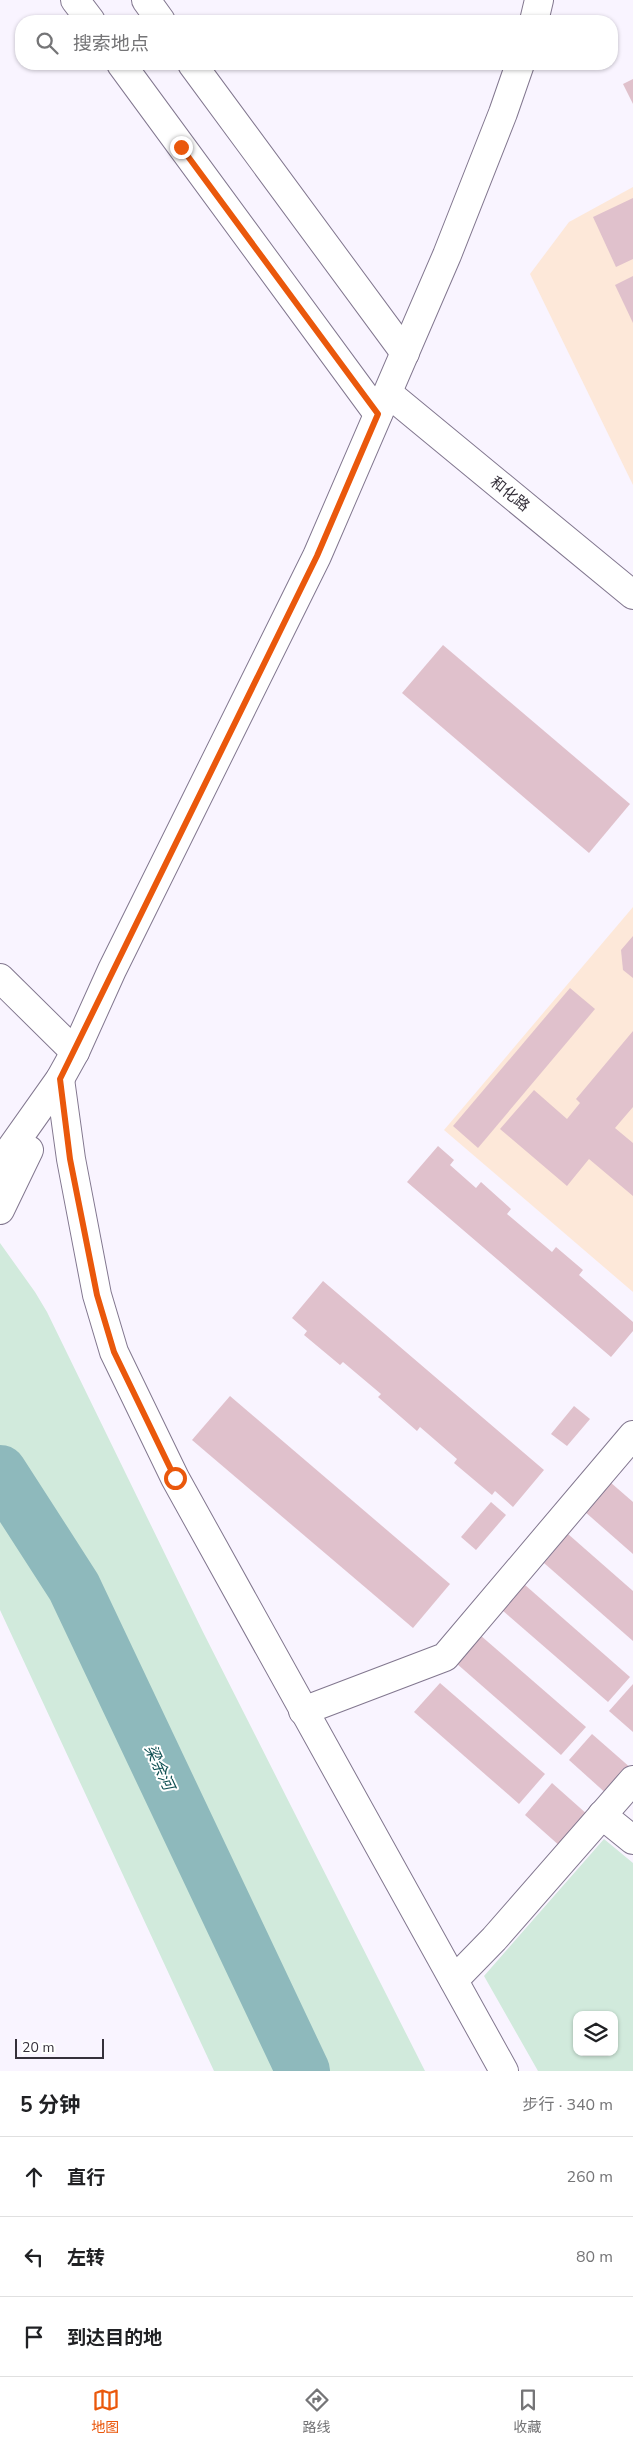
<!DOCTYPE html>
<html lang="zh">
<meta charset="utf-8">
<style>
body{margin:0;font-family:"Nunito Sans","Noto Sans SC",sans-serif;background:#f2f2f2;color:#202124}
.controls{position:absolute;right:15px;bottom:15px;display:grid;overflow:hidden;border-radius:10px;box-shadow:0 1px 4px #0004}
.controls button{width:45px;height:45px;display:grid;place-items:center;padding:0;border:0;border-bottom:1px solid #e0e0e0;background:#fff;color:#202124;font:25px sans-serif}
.scale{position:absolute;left:15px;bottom:12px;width:89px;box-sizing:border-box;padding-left:5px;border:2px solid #35303a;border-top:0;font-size:14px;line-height:18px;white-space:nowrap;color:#35303a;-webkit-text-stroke:4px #fff;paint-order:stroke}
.stop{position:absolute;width:15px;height:15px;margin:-11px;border:4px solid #ea580c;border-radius:50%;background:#fff}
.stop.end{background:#ea580c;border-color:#fff;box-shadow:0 1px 5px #0008}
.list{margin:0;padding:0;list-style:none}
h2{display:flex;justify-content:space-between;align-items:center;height:65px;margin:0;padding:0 20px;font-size:21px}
h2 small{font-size:16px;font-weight:400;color:#757577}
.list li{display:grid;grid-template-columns:32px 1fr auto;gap:15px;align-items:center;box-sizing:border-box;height:80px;padding:0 20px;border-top:1px solid #e0e0e0}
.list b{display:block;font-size:19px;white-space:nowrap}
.list em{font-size:16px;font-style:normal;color:#757577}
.icon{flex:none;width:28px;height:28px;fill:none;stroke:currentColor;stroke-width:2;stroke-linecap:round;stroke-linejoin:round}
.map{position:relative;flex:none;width:633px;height:2071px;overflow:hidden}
.search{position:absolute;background:#fff;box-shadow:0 1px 4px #0004;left:15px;right:15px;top:15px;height:55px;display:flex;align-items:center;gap:12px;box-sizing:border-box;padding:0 18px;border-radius:20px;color:#757577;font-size:19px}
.sheet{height:305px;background:#fff}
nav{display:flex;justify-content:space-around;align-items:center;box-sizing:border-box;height:70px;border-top:1px solid #e0e0e0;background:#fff;font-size:14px;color:#757577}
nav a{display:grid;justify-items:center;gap:2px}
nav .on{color:#ea580c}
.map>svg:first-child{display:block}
.education{fill:#fde8d9}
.green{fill:#d1eadc;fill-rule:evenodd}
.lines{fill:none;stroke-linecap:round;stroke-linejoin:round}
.river{stroke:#8eb9bc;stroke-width:54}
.building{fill:#e0c1cc}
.street-casing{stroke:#82778f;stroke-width:30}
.secondary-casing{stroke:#82778f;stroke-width:30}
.street{stroke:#fff;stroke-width:28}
.secondary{stroke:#fff;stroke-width:28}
.route{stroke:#ea580c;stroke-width:6}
.labels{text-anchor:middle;stroke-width:4;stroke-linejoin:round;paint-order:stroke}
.street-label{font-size:15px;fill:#35303a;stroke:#fff}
.water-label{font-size:16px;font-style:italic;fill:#0d4e51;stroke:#fff}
</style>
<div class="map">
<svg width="633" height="2071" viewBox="0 0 633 2071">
<rect width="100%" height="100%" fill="#f9f4ff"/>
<g class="education">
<polygon points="633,187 633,485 530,274 569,222"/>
<polygon points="633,907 633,1292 444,1130"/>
</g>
<g class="green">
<polygon points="0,1243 35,1292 47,1312 203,1632 425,2071 214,2071 0,1610"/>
<path d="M 604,1839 L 633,1863 L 633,2071 L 538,2071 L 484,1976 ZM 577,2015 L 614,2015 L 614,2052 L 577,2052 Z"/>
</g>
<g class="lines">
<polyline class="river" points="0,1472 74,1587 303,2071"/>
</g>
<g class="building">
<polygon points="633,79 633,104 623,84"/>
<polygon points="633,198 633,259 616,267 593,217"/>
<polygon points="633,276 633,323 615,285"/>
<polygon points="443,645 630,804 589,853 402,693"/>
<polygon points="633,936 633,978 623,970 621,950"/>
<polygon points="570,988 595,1009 478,1148 453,1126"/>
<polygon points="633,1031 633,1107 615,1128 633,1143 633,1196 589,1159 567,1186 500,1129 534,1090 567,1119 580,1103 576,1099"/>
<polygon points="438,1146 454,1160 450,1165 476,1188 481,1182 511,1209 507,1214 552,1252 556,1247 583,1270 579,1275 633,1322 633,1331 611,1357 407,1182"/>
<polygon points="323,1281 544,1470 513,1507 495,1491 492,1495 454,1463 457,1459 420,1427 417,1431 378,1397 381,1394 343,1362 340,1365 304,1335 307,1331 292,1318"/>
<polygon points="230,1396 450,1584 413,1628 192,1440"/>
<polygon points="574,1406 590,1419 567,1446 551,1434"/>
<polygon points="610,1482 633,1502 633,1554 584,1511"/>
<polygon points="491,1502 506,1515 476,1550 461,1537"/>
<polygon points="568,1534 633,1591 633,1641 544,1563"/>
<polygon points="525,1585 630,1677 608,1702 502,1610"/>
<polygon points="480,1635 586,1727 561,1755 456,1663"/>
<polygon points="440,1683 545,1774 519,1804 414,1712"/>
<polygon points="633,1684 633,1732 609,1711"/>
<polygon points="592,1734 632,1769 609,1796 569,1760"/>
<polygon points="552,1783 588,1815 561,1847 525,1815"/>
</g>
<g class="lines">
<g class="street-casing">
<g id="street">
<polyline points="75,0 91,21"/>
<polyline points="146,0 161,21"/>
<polyline points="121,64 378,414"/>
<polyline points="192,64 405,353"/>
<polyline points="303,1711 445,1657 633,1435"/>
<polyline points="602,1815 633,1840"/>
<polyline points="454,1980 494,1939 633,1780"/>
</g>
</g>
<g class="secondary-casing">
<g id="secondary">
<polyline points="534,21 539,0"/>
<polyline points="388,393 633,595"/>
<polyline points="0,978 75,1052"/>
<polyline points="60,1079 71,1159 97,1295 114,1352 175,1478 504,2071"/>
<polyline points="0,1170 9,1151 60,1079 75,1052 112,970 317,556 447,255 503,113 520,64"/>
<polyline points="0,1210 29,1150"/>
</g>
</g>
<use href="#street" class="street"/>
<use href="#secondary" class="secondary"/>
</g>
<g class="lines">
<polyline class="route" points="175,1478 114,1352 97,1295 70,1159 60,1079 317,556 378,414 181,147"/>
</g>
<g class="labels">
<g class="street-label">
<text transform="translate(510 494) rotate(39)" y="5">和化路</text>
</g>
<g class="water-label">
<text transform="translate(160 1767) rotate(65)" y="6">梁余河</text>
</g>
</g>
</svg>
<div class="controls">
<button><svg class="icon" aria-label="layers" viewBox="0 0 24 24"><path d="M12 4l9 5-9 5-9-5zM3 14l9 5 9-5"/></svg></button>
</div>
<div class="scale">20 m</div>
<div class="stop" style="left:175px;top:1478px"></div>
<div class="stop end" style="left:181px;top:147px"></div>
<div class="search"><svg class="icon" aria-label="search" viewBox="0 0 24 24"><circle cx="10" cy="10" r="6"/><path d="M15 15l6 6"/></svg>搜索地点</div>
</div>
<section class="sheet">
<h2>5 分钟<small>步行 · 340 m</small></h2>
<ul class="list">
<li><svg class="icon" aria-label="ahead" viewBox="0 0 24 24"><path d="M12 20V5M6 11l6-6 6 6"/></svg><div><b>直行</b></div><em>260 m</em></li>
<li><svg class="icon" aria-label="left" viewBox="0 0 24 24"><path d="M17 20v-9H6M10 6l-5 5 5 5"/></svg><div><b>左转</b></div><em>80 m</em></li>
<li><svg class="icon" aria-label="arrive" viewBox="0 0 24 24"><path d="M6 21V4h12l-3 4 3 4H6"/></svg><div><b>到达目的地</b></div></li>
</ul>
</section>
<nav>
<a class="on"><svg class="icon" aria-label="map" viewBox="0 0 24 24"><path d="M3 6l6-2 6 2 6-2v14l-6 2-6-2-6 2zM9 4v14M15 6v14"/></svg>地图</a>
<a><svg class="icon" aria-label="directions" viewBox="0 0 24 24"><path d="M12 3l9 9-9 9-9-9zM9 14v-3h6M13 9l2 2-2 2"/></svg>路线</a>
<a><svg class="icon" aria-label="saved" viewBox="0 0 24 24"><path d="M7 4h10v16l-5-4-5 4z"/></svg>收藏</a>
</nav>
